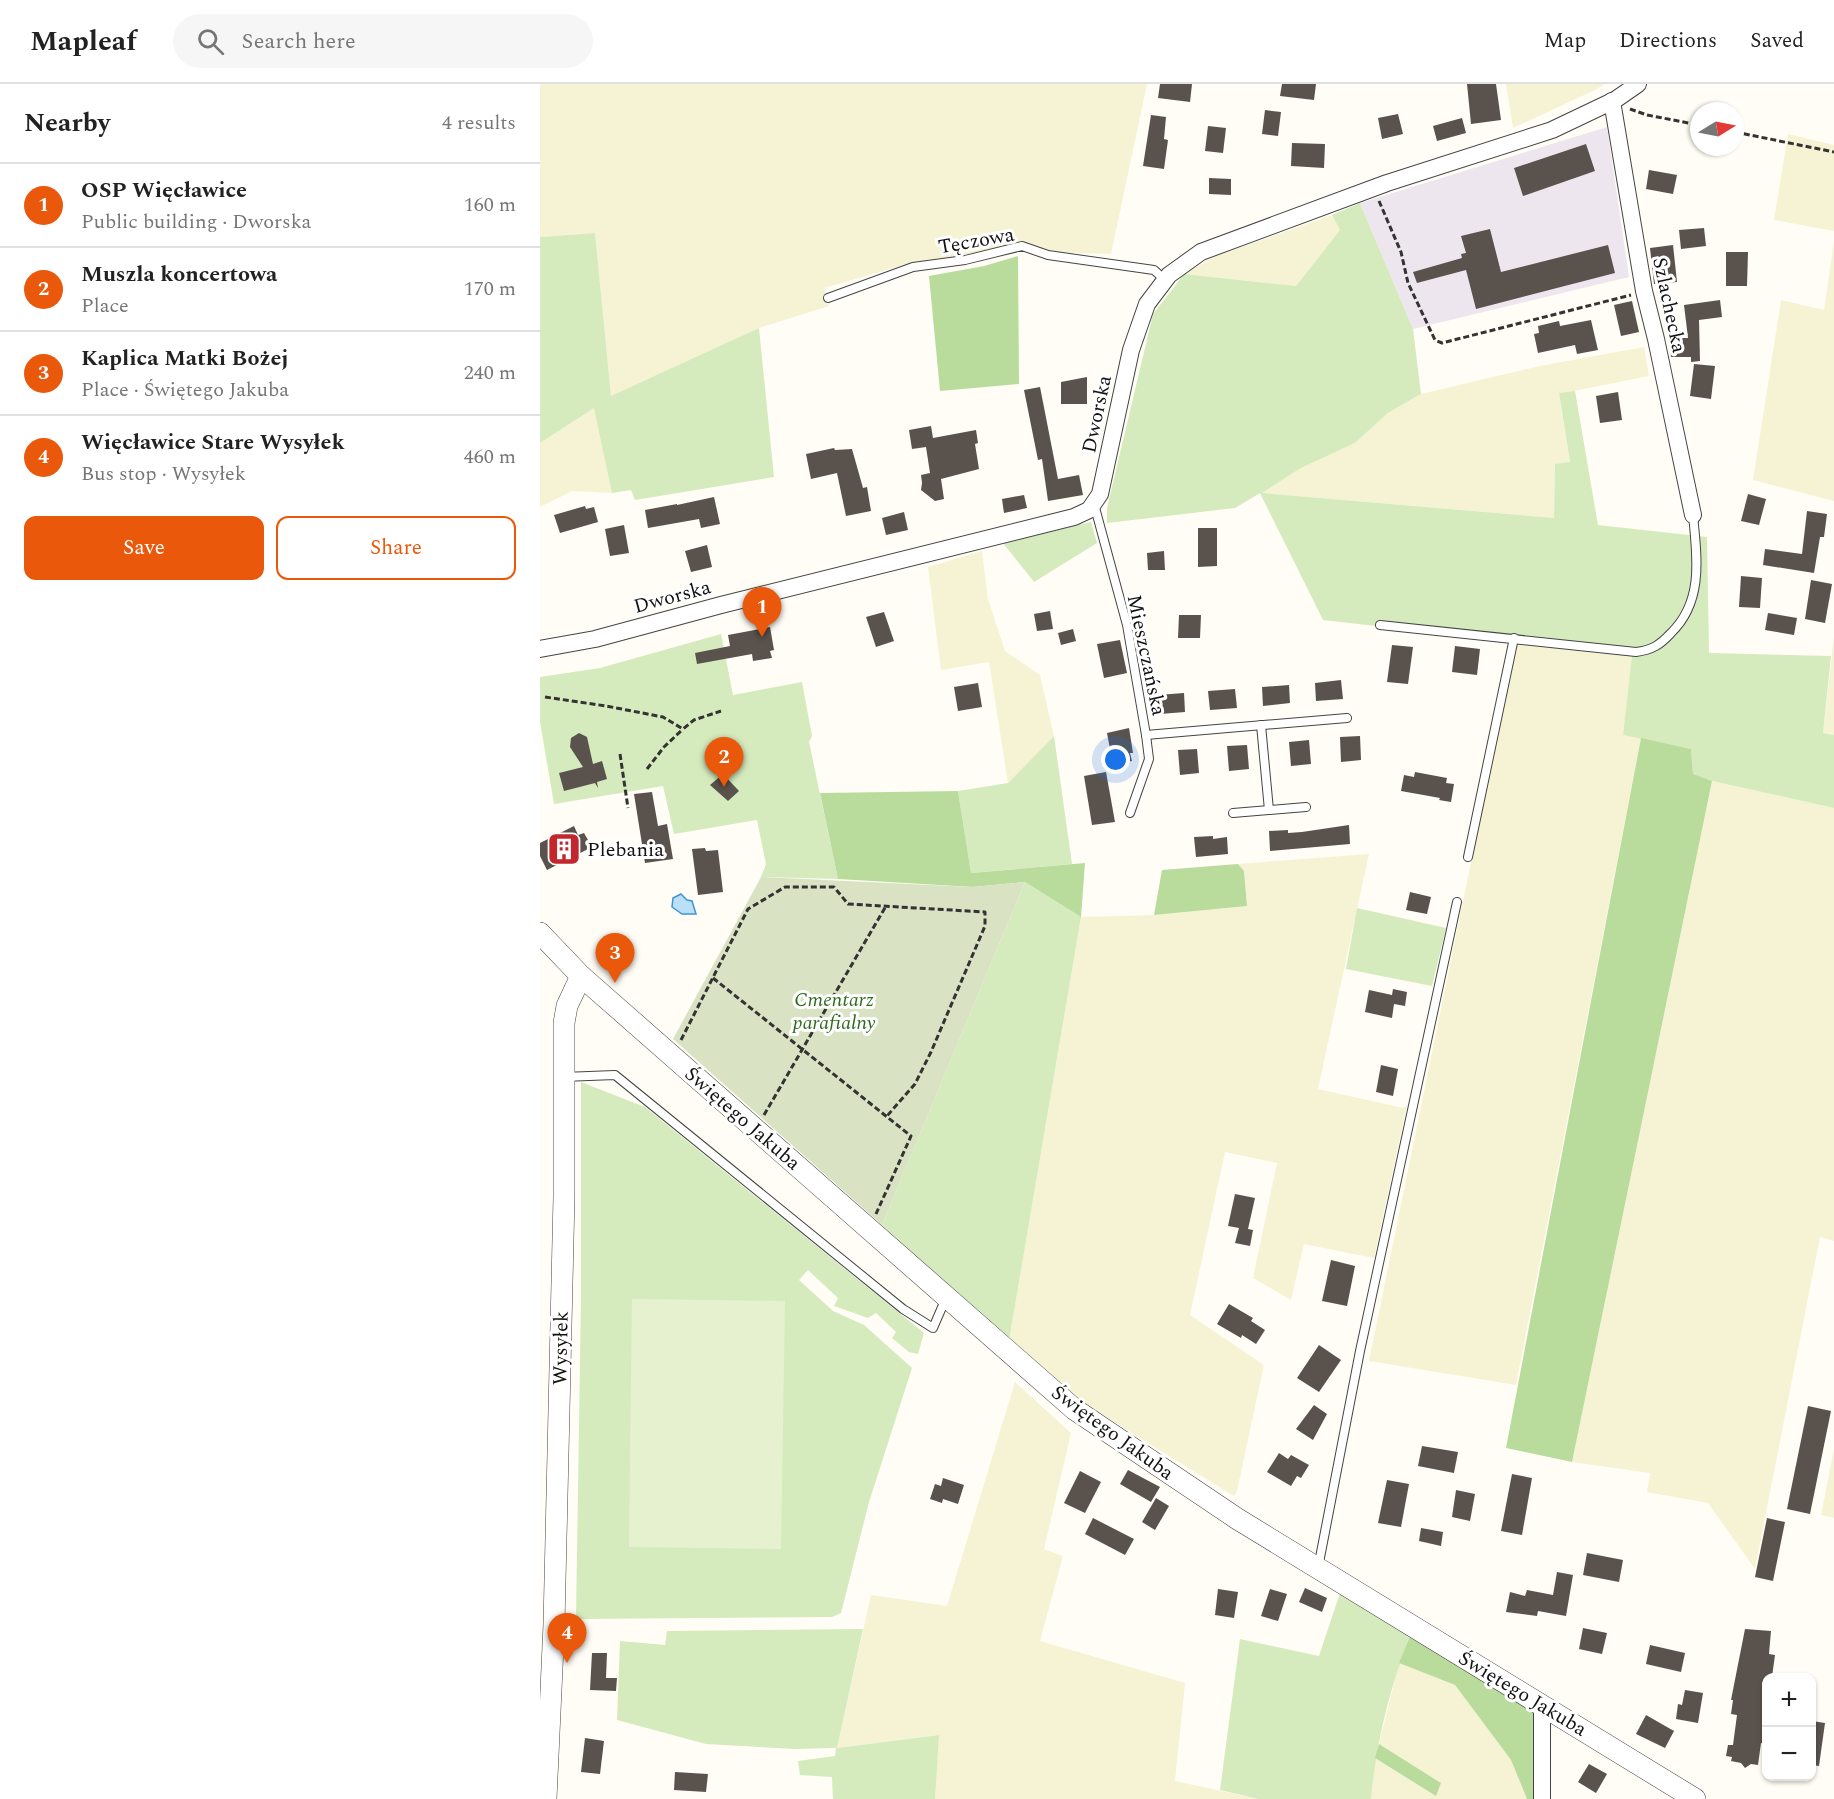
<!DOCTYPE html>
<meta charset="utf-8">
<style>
body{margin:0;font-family:Spectral,serif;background:#f6f6f6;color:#222}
.controls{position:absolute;right:18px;bottom:18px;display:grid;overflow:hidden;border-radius:12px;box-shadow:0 2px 4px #0004}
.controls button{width:54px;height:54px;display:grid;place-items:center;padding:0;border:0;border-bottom:2px solid #e0e0e0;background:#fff;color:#222;font:30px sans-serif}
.compass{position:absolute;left:1150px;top:18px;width:54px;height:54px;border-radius:50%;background:#fff;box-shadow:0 2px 4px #0004;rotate:80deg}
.you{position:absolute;left:576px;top:676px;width:21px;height:21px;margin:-15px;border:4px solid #fff;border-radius:50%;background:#1a73e8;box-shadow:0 0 0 9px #1a73e833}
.badge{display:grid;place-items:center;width:39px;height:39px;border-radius:50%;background:#ea580c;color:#fff;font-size:20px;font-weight:700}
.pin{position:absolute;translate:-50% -50px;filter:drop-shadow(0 2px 3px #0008)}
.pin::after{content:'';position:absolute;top:32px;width:21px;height:18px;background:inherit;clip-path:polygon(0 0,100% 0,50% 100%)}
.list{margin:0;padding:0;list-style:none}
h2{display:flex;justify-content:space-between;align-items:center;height:78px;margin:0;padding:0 24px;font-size:26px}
h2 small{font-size:20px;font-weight:400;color:#767676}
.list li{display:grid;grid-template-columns:39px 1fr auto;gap:18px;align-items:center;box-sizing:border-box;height:84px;padding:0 24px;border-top:2px solid #e0e0e0}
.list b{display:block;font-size:22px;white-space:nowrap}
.list p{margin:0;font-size:20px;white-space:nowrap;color:#767676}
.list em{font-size:20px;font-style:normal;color:#767676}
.actions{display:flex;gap:12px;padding:18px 24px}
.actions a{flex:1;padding:14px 0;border:2px solid #ea580c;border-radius:12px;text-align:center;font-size:21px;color:#ea580c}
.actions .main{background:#ea580c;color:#fff}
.icon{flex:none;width:33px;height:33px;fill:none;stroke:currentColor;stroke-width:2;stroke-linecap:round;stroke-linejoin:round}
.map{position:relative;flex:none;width:1294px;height:1715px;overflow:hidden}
header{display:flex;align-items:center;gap:36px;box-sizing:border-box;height:84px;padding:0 30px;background:#fff;border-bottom:2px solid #e0e0e0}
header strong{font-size:28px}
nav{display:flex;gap:33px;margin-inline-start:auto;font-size:21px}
.search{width:420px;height:54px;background:#f6f6f6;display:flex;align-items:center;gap:15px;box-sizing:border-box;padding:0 21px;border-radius:33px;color:#767676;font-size:22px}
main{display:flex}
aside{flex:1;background:#fff}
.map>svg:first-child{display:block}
.industrial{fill:#eee6ef}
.farmland{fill:#f6f3d4}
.green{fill:#d5ebbd}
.forest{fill:#b9dc9c}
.cemetery{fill:#d9e3c4}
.pitch{fill:#e6f2cf}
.water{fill:#b9e0f7;stroke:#3f96cf;stroke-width:1.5}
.building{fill:#5a524d}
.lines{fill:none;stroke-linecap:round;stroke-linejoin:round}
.service-casing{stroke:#444;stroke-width:10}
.minor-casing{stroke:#444;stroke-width:18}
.tertiary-casing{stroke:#444;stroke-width:22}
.path{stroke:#333;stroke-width:3;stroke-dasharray:6 3;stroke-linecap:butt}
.service{stroke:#fff;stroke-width:8}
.minor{stroke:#fff;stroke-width:16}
.tertiary{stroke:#fff;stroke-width:21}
.labels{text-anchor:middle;stroke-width:6;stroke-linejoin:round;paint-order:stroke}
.street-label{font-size:20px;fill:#111;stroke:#fff}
.poi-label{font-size:20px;fill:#111;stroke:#fff;text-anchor:start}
.park-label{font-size:20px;font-style:italic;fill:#2f6b1f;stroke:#fff}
</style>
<header>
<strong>Mapleaf</strong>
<div class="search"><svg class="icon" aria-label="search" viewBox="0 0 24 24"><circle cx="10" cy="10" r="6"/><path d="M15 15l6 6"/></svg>Search here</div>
<nav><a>Map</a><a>Directions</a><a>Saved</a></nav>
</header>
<main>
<aside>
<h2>Nearby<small>4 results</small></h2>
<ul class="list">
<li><span class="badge">1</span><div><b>OSP Więcławice</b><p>Public building · Dworska</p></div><em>160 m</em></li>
<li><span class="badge">2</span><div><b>Muszla koncertowa</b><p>Place</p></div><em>170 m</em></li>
<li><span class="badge">3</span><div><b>Kaplica Matki Bożej</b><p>Place · Świętego Jakuba</p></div><em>240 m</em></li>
<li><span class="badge">4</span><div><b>Więcławice Stare Wysyłek</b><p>Bus stop · Wysyłek</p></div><em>460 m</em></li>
</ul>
<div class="actions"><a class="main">Save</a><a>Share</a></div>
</aside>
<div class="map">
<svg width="1294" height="1715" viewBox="0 0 1294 1715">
<rect width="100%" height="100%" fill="#fffdf5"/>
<polygon class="industrial" points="1067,43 1089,193 873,245 820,119"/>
<g class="farmland">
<polygon points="0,0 607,0 571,170 512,168 482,158 447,168 371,179 284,204 289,222 219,244 71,313 55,149 0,153"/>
<polygon points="966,0 1065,0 1055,6 973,44"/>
<polygon points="1248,50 1294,61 1294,147 1234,136"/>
<polygon points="792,131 800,146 756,202 644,190 676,172"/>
<polygon points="1294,157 1294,417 1213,396 1241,216 1284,226"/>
<polygon points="1104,263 1109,292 1019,310 1030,379 1015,380 1014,434 721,409 761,384 815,359 848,329 881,310 1000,282"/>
<polygon points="55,323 72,409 32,407 0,423 0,359"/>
<polygon points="442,467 448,515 465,567 500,591 514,652 468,699 449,578 401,586 388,483"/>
<polygon points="1294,552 1294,651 1283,649"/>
<polygon points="969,556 1092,571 1083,651 1101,654 976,1301 829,1277 930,783"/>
<polygon points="1172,697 1294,724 1294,1157 1280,1153 1215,1485 1168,1419 1107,1408 1110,1389 1032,1378"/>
<polygon points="829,770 778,1005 863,1024 867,1021 834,1174 764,1160 751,1216 713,1194 737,1079 685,1068 650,1231 724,1281 697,1407 694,1412 543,1319 469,1257 541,833 614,831 707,822 704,787 698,780"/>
<polygon points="475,1298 531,1349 504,1465 523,1472 500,1557 645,1599 635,1697 719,1715 395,1715 398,1651 297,1664 331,1511 407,1522"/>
<polygon points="1294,1365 1294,1434 1281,1431"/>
<polygon points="859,1579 915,1601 971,1676 987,1715 831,1715 835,1674 895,1711 901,1699 839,1660"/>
</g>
<g class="green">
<polygon points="820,119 873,245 881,310 848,329 815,359 761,384 722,409 1014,434 1015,380 1030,378 1019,309 1035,307 1058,441 1167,453 1169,569 1291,572 1283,649 1294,651 1294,724 1172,697 1153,691 1151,665 1083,651 1092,571 783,536 720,409 695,424 567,439 567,424 613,230 644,190 756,202 800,146 792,131"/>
<polygon points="55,149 71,312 219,244 234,393 95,416 91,406 72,409 54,324 0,359 0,153"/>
<polygon points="551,438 557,459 494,498 463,459"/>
<polygon points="181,550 193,611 262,598 272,652 269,658 298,795 221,793 226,780 217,736 134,750 123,702 14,720 0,638 0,593 60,584"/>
<polygon points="514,652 532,780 431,789 418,707 468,699"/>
<polygon points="485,798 541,833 469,1257 342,1141"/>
<polygon points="817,824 906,844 892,902 806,885"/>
<polygon points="41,998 105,1023 384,1249 378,1270 369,1268 352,1254 356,1248 336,1229 328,1234 294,1222 298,1214 268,1186 259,1196 293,1227 324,1241 372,1284 329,1418 301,1529 292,1533 36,1535 41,1213"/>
<path d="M 801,1506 L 871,1550 C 850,1602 836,1659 831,1715 L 719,1715 L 680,1706 L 700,1555 L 779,1572 Z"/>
<polygon points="323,1545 297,1664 399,1651 395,1715 293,1715 292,1693 260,1691 258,1677 295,1672 296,1664 255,1665 166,1660 77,1636 80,1557 125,1561 127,1547"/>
</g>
<g class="forest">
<polygon points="478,172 479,300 400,307 389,192 444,182"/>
<polygon points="1101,654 1151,665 1153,690 1172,697 1032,1378 966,1364"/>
<polygon points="418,707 431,789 545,779 541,833 485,798 433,803 298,795 280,709"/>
<polygon points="698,780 704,787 707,822 614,831 622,786"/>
<polygon points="871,1550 995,1629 995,1715 987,1715 971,1676 915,1601 859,1579"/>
<polygon points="839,1660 901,1699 896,1712 835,1674"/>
</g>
<polygon class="cemetery" points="221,793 433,803 485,798 342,1141 133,955"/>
<polygon class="pitch" points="92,1215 245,1217 241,1465 89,1463"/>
<polygon class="water" points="141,810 147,816 152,817 156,830 142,830 132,823 133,814"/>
<g class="building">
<polygon points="620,0 652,0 650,18 618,14"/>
<polygon points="742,0 776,0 774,16 740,12"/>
<polygon points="927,0 956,0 961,36 931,40"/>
<polygon points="725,26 741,28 738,52 722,50"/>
<polygon points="858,30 863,50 842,55 838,34"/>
<polygon points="611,31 626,33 624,55 628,56 624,85 603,82"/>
<polygon points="922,34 926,49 897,57 893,42"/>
<polygon points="668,42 686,44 683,69 665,67"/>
<polygon points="752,59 785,60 784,84 751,82"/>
<polygon points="1046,60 1055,87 983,112 974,84"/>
<polygon points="1109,86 1137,91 1133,110 1106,105"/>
<polygon points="669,94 691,95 691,111 669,110"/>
<polygon points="1164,144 1166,162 1141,165 1139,146"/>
<polygon points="950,145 961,188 1068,161 1075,189 936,225 926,186 877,199 873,188 922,174 921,170 926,169 921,152"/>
<polygon points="1133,161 1137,198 1114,200 1110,164"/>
<polygon points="1186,168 1208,168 1207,202 1186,202"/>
<polygon points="1180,216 1182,233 1159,236 1160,277 1151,278 1151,273 1131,273 1129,254 1148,254 1144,221"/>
<polygon points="1092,217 1099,248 1081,252 1074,221"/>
<polygon points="1051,236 1058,266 1037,270 1035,261 998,269 994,250 999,249 998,242 1019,237 1020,242"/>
<polygon points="1154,280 1175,282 1171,315 1150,312"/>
<polygon points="547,293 547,320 521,320 521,298"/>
<polygon points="500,303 518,395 539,391 543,411 508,417 502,375 498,376 484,306"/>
<polygon points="1078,308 1082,336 1060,339 1056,312"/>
<polygon points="391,342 393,354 436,346 438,359 435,360 439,385 401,395 404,415 395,417 381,406 382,399 381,391 390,389 386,363 372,365 369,346"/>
<polygon points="294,364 295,366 312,365 323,404 327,403 331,427 306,432 297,389 271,395 266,370"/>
<polygon points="1208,410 1226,415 1219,441 1201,437"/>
<polygon points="484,411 487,424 464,429 462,415"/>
<polygon points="174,413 180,440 161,444 159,435 108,444 105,426 137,420 137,421"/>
<polygon points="45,422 46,425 54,423 58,438 20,449 14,431"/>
<polygon points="1267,427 1287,430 1284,453 1280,453 1274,489 1223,481 1225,465 1262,470"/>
<polygon points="364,428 368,446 346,451 342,434"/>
<polygon points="84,441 89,469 70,472 65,445"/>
<polygon points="658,444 677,444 677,482 658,483"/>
<polygon points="167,461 172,483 151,488 145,467"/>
<polygon points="624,467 625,486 608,486 607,469"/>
<polygon points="1201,492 1222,494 1220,524 1199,523"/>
<polygon points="1271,496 1292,500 1285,539 1265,535"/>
<polygon points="510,527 513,545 497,547 494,530"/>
<polygon points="344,528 354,557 336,563 326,533"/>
<polygon points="1228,529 1257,534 1254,551 1225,546"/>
<polygon points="639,531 661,531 660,554 638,554"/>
<polygon points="230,543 234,566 230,567 232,574 213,577 212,570 157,580 155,569 190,562 188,551"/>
<polygon points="533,545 536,557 521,561 518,549"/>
<polygon points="580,556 587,589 564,594 557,560"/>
<polygon points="852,561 873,563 868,600 847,598"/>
<polygon points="915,562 940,565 937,591 912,588"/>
<polygon points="801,596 803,615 776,617 775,599"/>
<polygon points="438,599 442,623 418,627 414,603"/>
<polygon points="749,601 750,619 723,622 722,603"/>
<polygon points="695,605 697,624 670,626 668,607"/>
<polygon points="644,609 645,628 620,630 618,611"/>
<polygon points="589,644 593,669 590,669 592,677 573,681 567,649"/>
<polygon points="39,649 47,653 53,680 62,677 67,695 57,698 58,704 55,699 24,707 19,689 43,683 30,663 31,654"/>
<polygon points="820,652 821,676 801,678 800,653"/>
<polygon points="769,656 771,680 751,682 749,658"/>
<polygon points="707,661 709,685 689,687 687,662"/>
<polygon points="657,665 659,689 640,691 638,666"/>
<polygon points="566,688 575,738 552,741 544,692"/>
<polygon points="875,688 907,694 906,699 914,700 911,718 899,716 900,714 861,707 864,691 874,693"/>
<polygon points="183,690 199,707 188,717 170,701"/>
<polygon points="112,708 118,742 127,740 133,775 105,779 94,710"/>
<polygon points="809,741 810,760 730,767 729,747 748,746 748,749 762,748"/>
<polygon points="34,742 38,751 44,749 52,763 7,786 0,772 0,759"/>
<polygon points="673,752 673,755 687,753 688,770 656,773 654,753"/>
<polygon points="165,764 166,767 178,766 183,808 158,811 152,765"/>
<polygon points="870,808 891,813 887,830 866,826"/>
<polygon points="853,905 867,908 865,922 854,920 852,934 825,928 829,906 852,911"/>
<polygon points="841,981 858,985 853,1012 836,1008"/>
<polygon points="695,1110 715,1114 708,1145 713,1146 710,1162 695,1159 699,1144 688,1142"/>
<polygon points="791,1176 815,1182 807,1222 782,1217"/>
<polygon points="689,1220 713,1234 711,1237 725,1246 716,1260 702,1251 701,1254 677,1240"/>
<polygon points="779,1261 801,1276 779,1308 757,1294"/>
<polygon points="774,1321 787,1330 773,1356 756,1345"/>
<polygon points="1268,1322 1291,1327 1270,1430 1247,1425"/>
<polygon points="882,1362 918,1368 914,1389 878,1382"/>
<polygon points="739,1369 748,1375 751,1371 769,1381 761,1394 757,1392 751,1402 727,1388"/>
<polygon points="588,1386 620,1403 611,1418 580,1400"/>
<polygon points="540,1387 561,1398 545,1429 524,1419"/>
<polygon points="972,1390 992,1394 982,1451 961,1447"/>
<polygon points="403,1394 424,1401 418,1420 403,1415 402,1419 390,1415 395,1400 401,1402"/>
<polygon points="847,1396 869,1400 861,1443 838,1439"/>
<polygon points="916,1406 935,1410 930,1437 912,1433"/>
<polygon points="616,1414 629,1422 615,1446 602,1438"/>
<polygon points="553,1434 594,1455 585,1471 545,1450"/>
<polygon points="1227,1434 1245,1438 1233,1497 1215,1493"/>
<polygon points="881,1444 903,1448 901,1462 879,1457"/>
<polygon points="1047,1469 1083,1476 1079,1498 1043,1491"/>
<polygon points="1017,1488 1033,1491 1026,1532 998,1527 997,1532 966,1528 970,1508 985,1512 987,1506 1013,1511"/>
<polygon points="765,1504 787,1514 782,1528 759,1518"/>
<polygon points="678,1505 698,1508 694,1534 675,1531"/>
<polygon points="730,1505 747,1510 738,1537 721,1532"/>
<polygon points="1043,1544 1067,1549 1062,1570 1039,1565"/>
<polygon points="1205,1545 1231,1547 1229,1570 1235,1571 1232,1593 1227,1593 1227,1647 1224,1660 1221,1659 1218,1681 1211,1680 1205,1684 1201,1679 1191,1677 1192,1673 1186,1672 1188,1661 1193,1661 1197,1631 1191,1630 1193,1616 1191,1616"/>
<polygon points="1110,1561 1145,1569 1141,1588 1106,1580"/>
<polygon points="52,1569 67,1569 66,1594 77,1594 76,1607 50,1606"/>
<polygon points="1145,1606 1163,1609 1158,1639 1136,1635 1138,1620 1142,1621"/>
<polygon points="1106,1631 1134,1647 1125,1664 1096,1650"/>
<polygon points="1272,1637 1285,1639 1279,1682 1272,1681"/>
<polygon points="45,1654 64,1657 60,1690 41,1688"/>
<polygon points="1049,1680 1067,1690 1056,1709 1038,1698"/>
<polygon points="135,1688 168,1690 166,1708 134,1706"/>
</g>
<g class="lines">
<g class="service-casing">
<g id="service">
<polyline points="288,214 373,183 425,176 482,162 508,171 614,186 625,196"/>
<polyline points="554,420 587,541 606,651 609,675 590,729"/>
<path d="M 840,541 L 1096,568 C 1112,566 1120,561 1131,549 C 1164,517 1157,473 1153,431"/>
<polyline points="721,641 729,726"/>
<polyline points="606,651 807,634"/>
<polyline points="693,729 766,723"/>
<polyline points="928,773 974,554"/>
<polyline points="23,993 75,991 363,1225 393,1244 406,1214"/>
<polyline points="778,1484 820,1267 917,818"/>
</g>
</g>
<g class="minor-casing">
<g id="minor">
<polyline points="1072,17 1104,207 1116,255 1153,431"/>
<polyline points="0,565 55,555 181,521 534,433 549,426 560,410 591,266 607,220 629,191 661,168 847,99 1012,46 1075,16 1098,0"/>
<polyline points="1002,1620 1002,1715"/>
</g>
</g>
<g class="tertiary-casing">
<g id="tertiary">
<polyline points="0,849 41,892 534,1325 696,1434 1155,1715"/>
<polyline points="6,1715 14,1540 24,1113 24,939 27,922 41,892"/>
</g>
</g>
<g class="path">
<polyline points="1090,25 1107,31 1159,41"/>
<polyline points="1195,48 1294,68"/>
<polyline points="839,117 861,168 868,199 895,256 902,259 1091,211"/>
<polyline points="5,613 66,622 123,633 143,645 154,636 181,627"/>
<polyline points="80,670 88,724"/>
<polyline points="107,685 124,663 143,645"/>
<polyline points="173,894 371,1052 336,1130"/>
<polyline points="141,956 208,825 245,803 294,803 308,820 445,828 445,842 391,968 375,1000 347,1032"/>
<polyline points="224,1031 346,822"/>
</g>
<use href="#service" class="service"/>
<use href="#minor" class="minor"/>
<use href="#tertiary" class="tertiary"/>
</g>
<defs>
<g id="building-square" transform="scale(1.725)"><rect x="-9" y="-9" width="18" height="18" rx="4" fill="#c4262e" stroke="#fff"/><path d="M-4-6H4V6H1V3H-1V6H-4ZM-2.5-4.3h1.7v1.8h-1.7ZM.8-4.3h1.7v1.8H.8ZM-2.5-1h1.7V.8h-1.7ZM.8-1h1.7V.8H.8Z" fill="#fff"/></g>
</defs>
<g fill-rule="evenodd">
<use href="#building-square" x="24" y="765"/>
</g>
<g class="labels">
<g class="street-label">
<text transform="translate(436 156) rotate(-10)" y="7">Tęczowa</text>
<text transform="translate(1130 221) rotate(78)" y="7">Szlachecka</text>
<text transform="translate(556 330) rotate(-78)" y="7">Dworska</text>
<text transform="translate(132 512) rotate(-15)" y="7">Dworska</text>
<text transform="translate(607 571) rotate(78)" y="7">Mieszczańska</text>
<text transform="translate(203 1034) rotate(41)" y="7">Świętego Jakuba</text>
<text transform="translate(20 1264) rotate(-89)" y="7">Wysyłek</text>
<text transform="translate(573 1348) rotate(36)" y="7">Świętego Jakuba</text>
<text transform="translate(983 1609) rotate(31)" y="7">Świętego Jakuba</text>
</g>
<g class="poi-label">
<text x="47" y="772">Plebania</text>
</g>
<g class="park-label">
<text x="294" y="922">Cmentarz<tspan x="294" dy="23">parafialny</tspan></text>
</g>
</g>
</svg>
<div class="controls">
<button>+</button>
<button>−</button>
</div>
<svg class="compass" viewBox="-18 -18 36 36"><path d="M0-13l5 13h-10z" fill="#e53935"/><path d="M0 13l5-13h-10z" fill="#767676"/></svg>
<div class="you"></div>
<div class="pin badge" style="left:222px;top:553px">1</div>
<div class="pin badge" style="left:184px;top:703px">2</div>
<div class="pin badge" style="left:75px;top:899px">3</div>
<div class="pin badge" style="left:27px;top:1579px">4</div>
</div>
</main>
